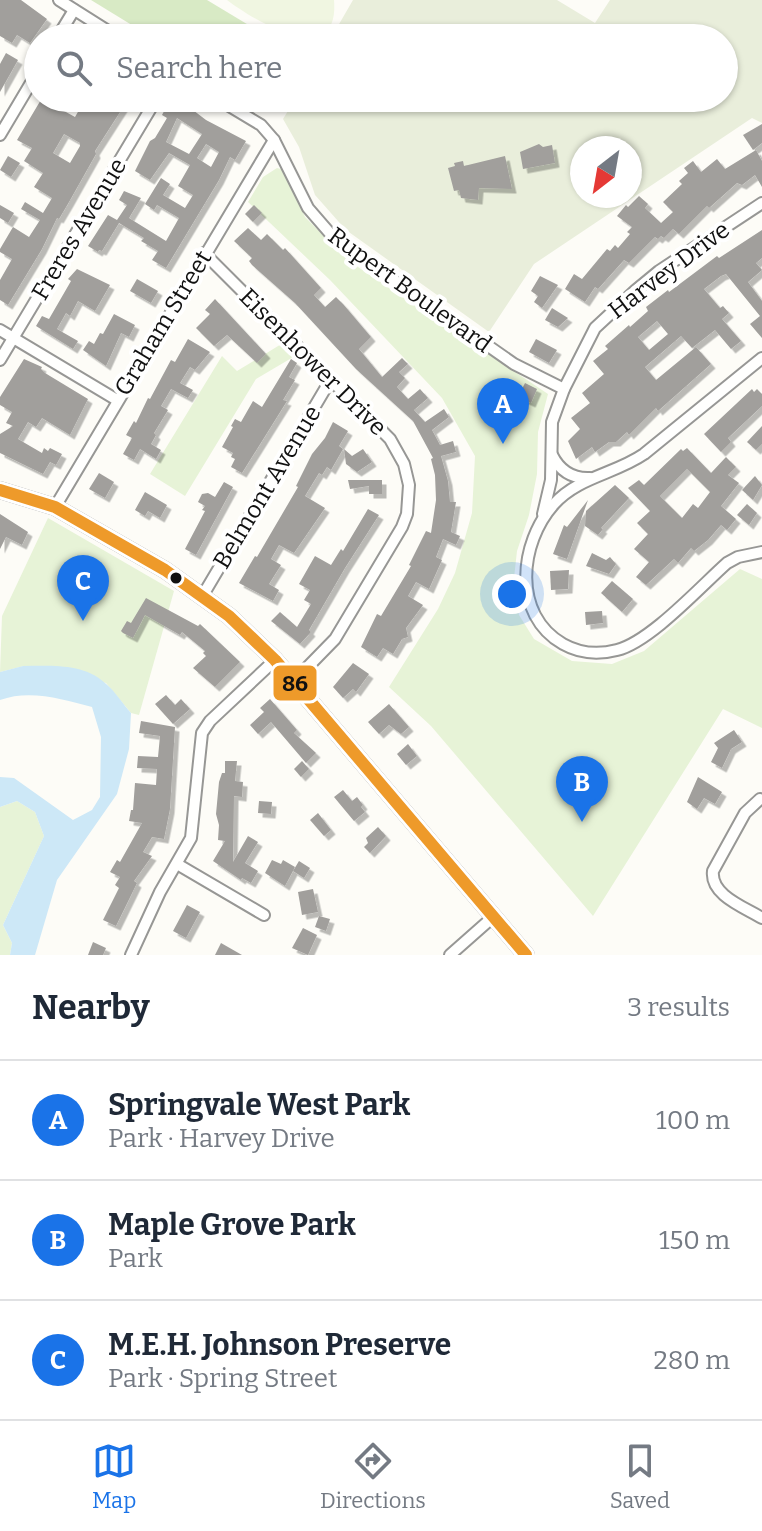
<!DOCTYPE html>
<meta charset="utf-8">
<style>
body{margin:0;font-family:Bitter,serif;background:#f2f2f3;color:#1f2937}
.compass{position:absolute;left:570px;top:136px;width:72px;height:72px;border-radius:50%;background:#fff;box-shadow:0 2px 6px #0004;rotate:211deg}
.you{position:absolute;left:512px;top:594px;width:28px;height:28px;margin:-20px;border:6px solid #fff;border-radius:50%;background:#1a73e8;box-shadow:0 0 0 12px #1a73e833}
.badge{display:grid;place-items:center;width:52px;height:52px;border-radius:50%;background:#1a73e8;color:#fff;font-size:26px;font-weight:700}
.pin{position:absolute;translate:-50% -66px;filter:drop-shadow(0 2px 4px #0008)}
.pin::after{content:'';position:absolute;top:42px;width:28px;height:24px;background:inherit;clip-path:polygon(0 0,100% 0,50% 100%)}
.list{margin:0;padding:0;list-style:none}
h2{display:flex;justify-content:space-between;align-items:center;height:104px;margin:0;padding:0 32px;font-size:34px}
h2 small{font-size:26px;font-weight:400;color:#747a83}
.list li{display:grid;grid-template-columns:52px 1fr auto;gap:24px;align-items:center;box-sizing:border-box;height:120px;padding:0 32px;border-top:2px solid #e0e1e3}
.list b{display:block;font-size:30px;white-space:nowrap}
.list p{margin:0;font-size:26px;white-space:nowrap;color:#747a83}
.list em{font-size:26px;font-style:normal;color:#747a83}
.icon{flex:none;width:44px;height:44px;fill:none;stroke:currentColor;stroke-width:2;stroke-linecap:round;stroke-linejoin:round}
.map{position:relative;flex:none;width:762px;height:955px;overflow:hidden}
.search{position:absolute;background:#fff;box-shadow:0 2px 6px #0004;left:24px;right:24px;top:24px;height:88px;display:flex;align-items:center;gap:20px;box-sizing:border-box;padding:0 28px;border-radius:44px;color:#747a83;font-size:30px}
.sheet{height:464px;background:#fff}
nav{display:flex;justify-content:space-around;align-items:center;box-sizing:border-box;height:112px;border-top:2px solid #e0e1e3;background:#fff;font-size:22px;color:#747a83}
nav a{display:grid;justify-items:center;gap:4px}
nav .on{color:#1a73e8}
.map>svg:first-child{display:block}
.green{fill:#e7f3d7}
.forest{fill:#d8eac5}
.cemetery{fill:#e9eedb;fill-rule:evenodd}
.pitch{fill:#f0f6e1}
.water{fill:#cde8f7}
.building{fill:#a19f9c;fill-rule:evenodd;filter:url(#shadow)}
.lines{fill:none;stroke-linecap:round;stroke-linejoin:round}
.minor-casing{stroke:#979795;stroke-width:14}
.secondary-casing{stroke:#8e8d8b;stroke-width:18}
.minor{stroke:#fffffe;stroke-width:10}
.secondary{stroke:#f6f4eb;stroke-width:14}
.bus-1-casing{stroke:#fff;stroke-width:18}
.bus-1{stroke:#ee9a2a;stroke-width:12}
.bus-dot{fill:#111;stroke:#fff;stroke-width:3}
.labels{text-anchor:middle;stroke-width:8;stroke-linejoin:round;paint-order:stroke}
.street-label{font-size:24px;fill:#111;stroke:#fff}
.line-badge{stroke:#fff;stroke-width:3}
.pale-badge-label{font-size:22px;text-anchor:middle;font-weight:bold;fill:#111}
</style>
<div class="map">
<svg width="762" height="955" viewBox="0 0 762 955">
<defs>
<filter id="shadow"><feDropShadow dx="4.5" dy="4.5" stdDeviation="0" flood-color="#0004"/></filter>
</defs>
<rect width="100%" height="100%" fill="#fdfcf7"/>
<g class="green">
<polygon points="277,168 281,169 287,176 305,217 349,261 548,394 538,432 537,474 529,515 517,551 513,587 519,615 534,639 572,661 612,664 644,651 740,569 762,579 762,728 723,709 593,916 431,726 389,687 438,609 455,573 472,513 475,456 442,398 330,280 248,202 263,177"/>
<polygon points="283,343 295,356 256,379 185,496 150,474 222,356 237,371"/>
<polygon points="48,518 174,591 139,715 131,713 106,683 24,666 0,672 2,616"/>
<polygon points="17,801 35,812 44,836 3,925 12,943 10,955 0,955 0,807"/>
</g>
<polygon class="forest" points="91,0 207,0 270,38 153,38"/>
<path class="cemetery" d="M 353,0 L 557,0 L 595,23 L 610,0 L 762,0 L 762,123 L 752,118 L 534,264 L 489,332 L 346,230 L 315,195 L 299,147 L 283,119 L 296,98 L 724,98 L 724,38 L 331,38 ZM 582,148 L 630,148 L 630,196 L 582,196 Z"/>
<path class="pitch" d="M 227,0 L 334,0 C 340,73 253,20 227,0 Z"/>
<path class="water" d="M 23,666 C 51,666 83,663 105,683 C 115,691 123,704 131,713 L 129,749 L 117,794 L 57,880 L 35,955 L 10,955 L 12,943 L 3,925 L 44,836 L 35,812 L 17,801 L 0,807 L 0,777 L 14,778 L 73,820 L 92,810 L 100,797 L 101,737 L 92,707 C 63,699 29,689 0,700 L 0,672 Z"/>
<g class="building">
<polygon points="0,0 21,0 47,19 30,43 17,35 12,43 0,36"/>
<polygon points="6,53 18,60 0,92 0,64"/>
<path d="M 42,98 L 61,98 L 55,106 L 75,117 L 86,98 L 92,98 L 107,107 L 112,98 L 129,98 L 95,151 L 96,154 L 69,202 L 59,219 L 57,218 L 42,249 L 8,305 L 0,300 L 0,280 L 12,259 L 0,252 L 0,249 L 13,227 L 29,237 L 40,220 L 21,209 L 25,202 L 43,213 L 52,198 L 34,187 L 43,173 L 24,161 L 32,148 L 17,140 ZM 64,134 L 80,143 L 80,146 L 70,163 L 53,153 Z"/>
<path d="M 171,98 L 185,104 L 206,120 L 246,141 L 235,160 L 230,157 L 219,180 L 166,268 L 152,260 L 158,251 L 141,241 L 144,238 L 119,223 L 102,251 L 99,250 L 98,252 L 88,246 L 108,215 L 117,220 L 127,205 L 119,200 L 124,191 L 141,198 L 129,218 L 166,241 L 179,218 L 157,205 L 154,210 L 145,204 L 161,178 L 170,184 L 163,195 L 185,208 L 193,195 L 178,186 L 190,165 L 169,153 L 150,180 L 135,171 L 150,141 L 155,138 L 167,118 L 162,115 ZM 177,118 L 202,134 L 189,154 L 166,142 ZM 206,144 L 219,152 L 211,167 L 197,158 Z"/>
<polygon points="762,124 762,143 753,150 743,135"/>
<polygon points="539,144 543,147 552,145 555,163 523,169 520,152"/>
<polygon points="756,150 762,161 762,187 755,175 742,185 737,183 709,208 707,206 679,234 673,229 664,238 661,236 658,239 655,237 629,263 624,260 598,289 595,287 585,302 565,289 574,274 582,279 607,249 610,251 615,245 618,248 630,234 627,232 632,227 617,216 626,205 628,207 639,196 648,204 645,208 661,223 673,212 663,202 682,184 679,181 688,173 684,168 693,161 701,172 717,159 725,169"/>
<polygon points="8,156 20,163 11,177 0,170"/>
<polygon points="505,156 512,189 479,188 478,200 461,198 459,190 454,191 448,168 455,166 454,163 463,161 464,166"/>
<polygon points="0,205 14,213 8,223 0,218"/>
<polygon points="254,205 262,213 253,222 245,214"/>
<polygon points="248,228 261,240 267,234 283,250 285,248 321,288 314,295 325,307 336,297 343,304 371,337 359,349 382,377 402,358 408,364 399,372 405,378 397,387 408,399 420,389 428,398 414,410 425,422 444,409 449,417 432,430 440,445 453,441 456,452 441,456 448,481 450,502 456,502 451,532 460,536 456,545 443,539 436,557 442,560 429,589 416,582 408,596 423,605 406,628 408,637 402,639 393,654 383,648 377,657 361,647 377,614 381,616 411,566 409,565 426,531 431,533 436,500 435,475 431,459 433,458 413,421 356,369 295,303 252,265 249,261 252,258 234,241"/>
<path d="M 762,230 L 762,258 L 756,263 L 762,270 L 748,282 L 762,301 L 762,338 L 750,324 L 760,316 L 726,274 L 721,276 L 704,289 L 720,308 L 723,306 L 729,313 L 722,319 L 741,341 L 731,349 L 715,330 L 692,348 L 681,336 L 645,367 L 656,380 L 696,347 L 711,364 L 658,411 L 656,408 L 629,435 L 627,432 L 616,442 L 609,442 L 595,452 L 592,447 L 576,459 L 568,441 L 580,429 L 571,418 L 590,403 L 582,393 L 604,374 L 593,361 L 608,349 L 605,346 L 629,325 L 630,327 L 648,311 L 646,307 L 668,290 L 669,292 L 717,256 L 719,258 ZM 657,321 L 668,334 L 649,350 L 638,337 Z"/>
<polygon points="77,269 110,285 95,311 78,301 70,316 66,313 57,329 78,341 73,349 36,326 42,316 49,319 71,281 68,279"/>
<polygon points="540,276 558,285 542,308 534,302 538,296 531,291"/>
<polygon points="137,279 158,291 151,303 130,291"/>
<polygon points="215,299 266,354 257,363 227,335 214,346 196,328 210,314 205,310"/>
<polygon points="552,308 568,318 558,327 545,320"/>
<polygon points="114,314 135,325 129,337 121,333 106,366 83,350 89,341 94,344 100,333 103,334"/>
<polygon points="188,339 210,352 195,370 190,367 180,383 193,390 188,398 171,389 161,406 168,410 154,433 156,435 151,444 161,450 156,459 140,449 134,460 123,454 132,438 126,435 134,421 136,423 148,398 150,399 171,360 175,362"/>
<polygon points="536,339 557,350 549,363 529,352"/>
<polygon points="24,359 42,367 41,369 45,373 88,399 70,435 42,418 36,427 28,422 18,439 42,453 44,448 48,451 50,448 62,454 56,465 50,462 43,474 0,453 0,434 13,426 6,423 12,412 0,405 0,397"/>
<polygon points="291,359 297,363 289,377 295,380 283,400 287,401 242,473 231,467 235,459 231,457 233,453 222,447 233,427 231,426 235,419 241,422 253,401 262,407"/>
<polygon points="525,383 537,389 531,403 518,397"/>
<polygon points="752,389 754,392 757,389 762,394 762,406 728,438 731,442 721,452 704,434"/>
<polygon points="333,422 348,431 339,446 343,449 331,470 327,467 322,475 319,473 305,496 325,508 294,553 279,545 271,559 281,565 269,584 279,590 273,601 239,583 255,556 257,557 298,487 296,486 312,454 325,438"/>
<polygon points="762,426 762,444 756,450 747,442"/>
<path d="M 687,448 L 711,473 L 726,457 L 736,467 L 728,475 L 739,483 L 721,506 L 736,519 L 727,530 L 721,525 L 708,540 L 694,551 L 691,548 L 678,563 L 674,559 L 646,585 L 636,577 L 649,562 L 634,549 L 648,534 L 637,523 L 650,511 L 628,488 L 639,480 L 644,485 L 681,449 L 683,451 ZM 687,469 L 710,492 L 698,508 L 693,504 L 682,518 L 660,496 Z"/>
<polygon points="344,449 352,456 363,449 372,462 357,472 346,464"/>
<polygon points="99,473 114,482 105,498 89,489"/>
<polygon points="755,476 762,485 753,500 742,490"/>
<polygon points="348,480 382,480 382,494 369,494 369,486 350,489"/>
<polygon points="224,482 233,487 196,555 185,549 205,511 202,510 205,506 198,502 202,494 208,493 215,497"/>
<polygon points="615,485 629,498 601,528 603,529 598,535 585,526 586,511"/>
<polygon points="145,492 167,505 160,518 148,511 145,516 135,510"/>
<polygon points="588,500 567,559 553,554 564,525 567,527"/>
<polygon points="747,504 757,513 749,525 737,515"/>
<polygon points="368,509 379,515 345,568 309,630 311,632 300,644 271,621 280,612 297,627 311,604 304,600 310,590 299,584 315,556 331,565 341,549 343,551"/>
<polygon points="0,514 28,532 22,545 6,537 0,549"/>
<polygon points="592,553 606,560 610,557 616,564 609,574 586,566"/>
<polygon points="569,570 568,589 551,590 550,571"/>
<polygon points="612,581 633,599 622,612 601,593"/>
<polygon points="146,598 198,626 200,624 240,662 215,687 193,668 206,656 203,653 205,651 182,632 180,635 145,615 133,638 123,633 121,631 127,621 131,623"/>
<polygon points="602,611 603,623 586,625 585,612"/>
<polygon points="353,663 369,674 356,692 353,689 343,698 333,687"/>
<polygon points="166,695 175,705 181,699 190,709 173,724 155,704"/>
<polygon points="270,699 297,730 294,733 316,753 306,763 271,722 258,734 250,725 264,712 260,708"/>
<polygon points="389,704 409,727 401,734 389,725 379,734 368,722"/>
<polygon points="141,721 175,727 170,809 164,839 152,837 143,852 152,856 134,881 137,883 116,926 103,920 119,888 115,885 120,877 110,872 117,860 120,862 142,823 129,821 131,810 133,810 135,783 156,785 157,769 137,768 138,756 158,757 160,736 139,733"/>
<polygon points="734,730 742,742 731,749 722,768 711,762 718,748 714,743"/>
<polygon points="408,744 417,756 406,765 397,754"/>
<polygon points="225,761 237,761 235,781 243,782 242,797 234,796 233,862 248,836 258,842 245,863 258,871 251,883 242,878 241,880 213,861 225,841 218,840 219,825 216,814 219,782 222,773 225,773"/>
<polygon points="302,761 309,769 301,777 294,769"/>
<polygon points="698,777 722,792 715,804 704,798 697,809 687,802"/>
<polygon points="343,790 352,801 357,797 363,805 361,807 365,812 354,821 334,797"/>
<polygon points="259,801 272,802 271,814 258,813"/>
<polygon points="318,813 331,830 324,836 310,820"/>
<polygon points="378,827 386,836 370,853 364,847 368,843 366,838"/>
<polygon points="272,860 281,864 283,860 295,867 285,886 265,873"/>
<polygon points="299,861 310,868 304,878 293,871"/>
<polygon points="313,889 318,912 302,915 298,892"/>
<polygon points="187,905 200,912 186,938 173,931"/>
<polygon points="319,916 330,919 326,931 315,927"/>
<polygon points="303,928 317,935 308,955 292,948"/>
<polygon points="93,942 106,948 103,955 88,955"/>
<polygon points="221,943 242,955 215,955"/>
</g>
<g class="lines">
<g class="minor-casing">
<g id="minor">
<polyline points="59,0 119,38"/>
<polyline points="57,38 74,10"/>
<polyline points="216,98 261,125 274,140 308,208 334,238 514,364 564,389"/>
<polyline points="0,135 38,71"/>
<polyline points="204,253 390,439 404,464 409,485 407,514 402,527 335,639 293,682"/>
<polyline points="0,330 117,400"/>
<path d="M 762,358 L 644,454 C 615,474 578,477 554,504 C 519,543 512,615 563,644 C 579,653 598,655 617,650 C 650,642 700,587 727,563 L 738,557 L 762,552"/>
<polyline points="0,360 157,98"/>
<path d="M 552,455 C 560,471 572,479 590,478"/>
<polyline points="55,507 274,140"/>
<polyline points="543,514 551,480 552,422 564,389 595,328 636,290 659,271 762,203"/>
<polyline points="203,595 331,379"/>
<path d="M 760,799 L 745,813 L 713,871 C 710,895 744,907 762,918"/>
<polyline points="177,864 264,915"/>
<polyline points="131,955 160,892 191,838 202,733 210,721 275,660"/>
<polyline points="450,955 493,917"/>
</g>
</g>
<g class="secondary-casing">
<polyline id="secondary" points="0,490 55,507 165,570 229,616 275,660 526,955"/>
</g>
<use href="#minor" class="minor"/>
<use href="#secondary" class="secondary"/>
<g class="bus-1-casing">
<polyline id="bus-1" points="0,490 55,507 165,570 229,616 275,660 526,955"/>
</g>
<use href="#bus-1" class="bus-1"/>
</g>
<circle class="bus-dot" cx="176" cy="578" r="7"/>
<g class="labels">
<g class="street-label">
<text transform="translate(79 229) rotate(-59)" y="8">Freres Avenue</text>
<text transform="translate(669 270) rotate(-37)" y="8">Harvey Drive</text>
<text transform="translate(410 290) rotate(36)" y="8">Rupert Boulevard</text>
<text transform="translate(163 323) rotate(-59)" y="8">Graham Street</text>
<text transform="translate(313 362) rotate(45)" y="8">Eisenhower Drive</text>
<text transform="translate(267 487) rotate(-59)" y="8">Belmont Avenue</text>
</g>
</g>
<rect class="line-badge" x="272" y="664" width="46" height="38" rx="8" fill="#ee9a2a"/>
<g class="pale-badge-label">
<text x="295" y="691">86</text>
</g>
</svg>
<svg class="compass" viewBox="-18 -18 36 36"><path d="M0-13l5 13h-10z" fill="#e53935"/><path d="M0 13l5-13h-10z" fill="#747a83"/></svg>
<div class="you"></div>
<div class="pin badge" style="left:503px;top:444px">A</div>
<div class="pin badge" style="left:582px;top:822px">B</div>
<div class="pin badge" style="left:83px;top:621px">C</div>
<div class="search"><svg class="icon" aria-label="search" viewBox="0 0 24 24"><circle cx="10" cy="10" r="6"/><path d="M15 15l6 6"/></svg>Search here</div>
</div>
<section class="sheet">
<h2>Nearby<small>3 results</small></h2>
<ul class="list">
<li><span class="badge">A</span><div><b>Springvale West Park</b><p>Park · Harvey Drive</p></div><em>100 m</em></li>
<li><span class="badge">B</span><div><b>Maple Grove Park</b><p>Park</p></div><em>150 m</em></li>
<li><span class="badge">C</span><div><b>M.E.H. Johnson Preserve</b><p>Park · Spring Street</p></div><em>280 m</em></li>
</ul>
</section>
<nav>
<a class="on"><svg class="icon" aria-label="map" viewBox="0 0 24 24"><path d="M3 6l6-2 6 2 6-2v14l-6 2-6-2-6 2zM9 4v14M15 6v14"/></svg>Map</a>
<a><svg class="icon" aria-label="directions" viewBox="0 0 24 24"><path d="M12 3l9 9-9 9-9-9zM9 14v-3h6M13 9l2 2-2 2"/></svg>Directions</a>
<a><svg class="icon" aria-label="saved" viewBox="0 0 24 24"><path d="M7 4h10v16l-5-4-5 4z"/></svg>Saved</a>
</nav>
